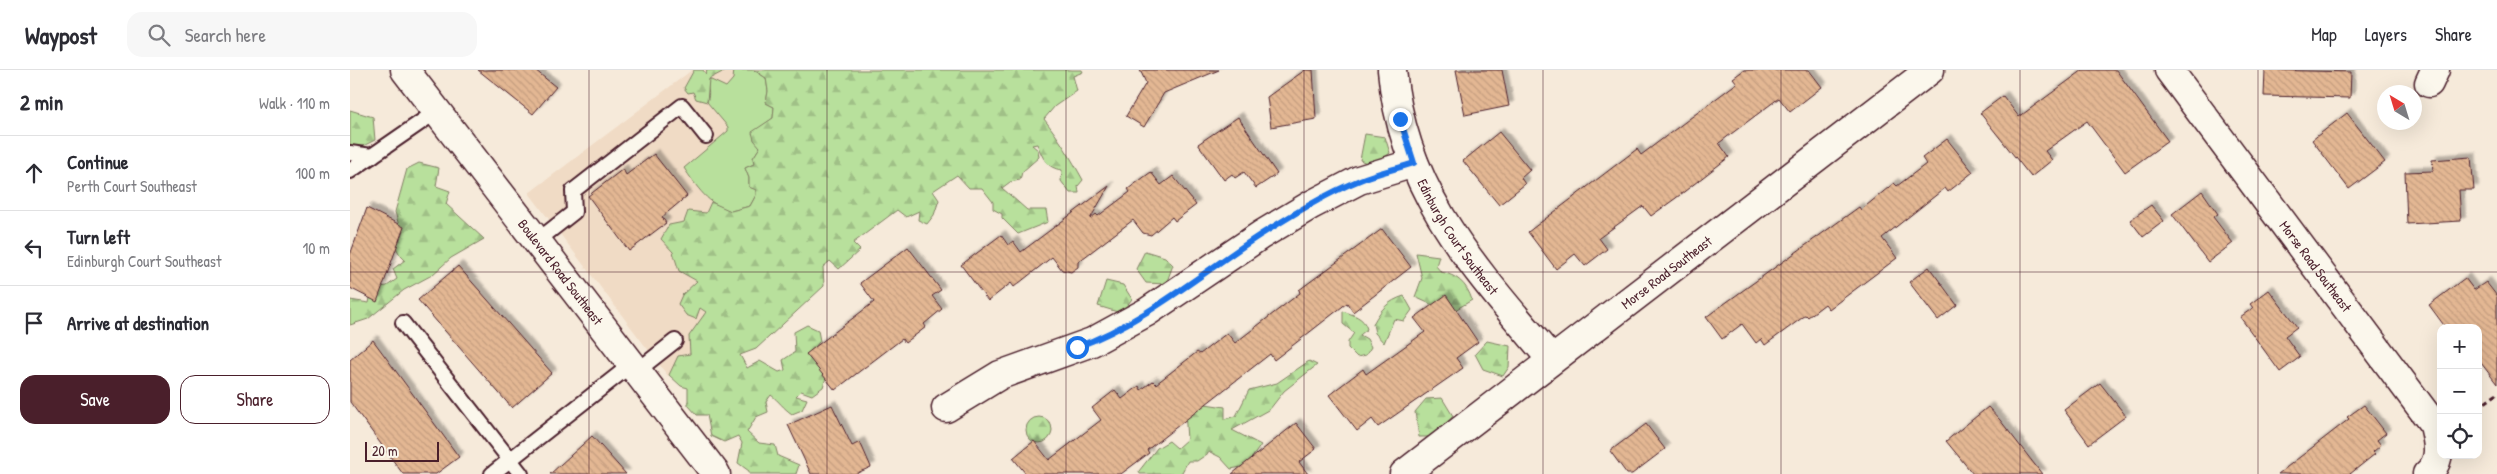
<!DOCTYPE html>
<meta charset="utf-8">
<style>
body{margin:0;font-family:"Patrick Hand",sans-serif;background:#f7f7f7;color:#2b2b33}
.controls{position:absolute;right:15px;bottom:15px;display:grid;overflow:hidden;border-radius:10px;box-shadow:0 5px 20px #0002}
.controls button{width:45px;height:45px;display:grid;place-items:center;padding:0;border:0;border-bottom:1px solid #e1e1e2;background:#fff;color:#2b2b33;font:25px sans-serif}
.compass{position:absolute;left:2027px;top:15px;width:45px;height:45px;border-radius:50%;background:#fff;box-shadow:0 5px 20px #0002;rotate:322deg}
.scale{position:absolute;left:15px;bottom:12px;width:74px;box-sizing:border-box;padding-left:5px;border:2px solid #4a1f2b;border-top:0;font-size:14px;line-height:18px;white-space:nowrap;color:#4a1f2b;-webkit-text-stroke:4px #fbf7ec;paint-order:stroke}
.stop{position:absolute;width:15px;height:15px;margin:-11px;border:4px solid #1a73e8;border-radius:50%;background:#fff}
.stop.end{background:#1a73e8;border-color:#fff;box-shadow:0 1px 5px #0008}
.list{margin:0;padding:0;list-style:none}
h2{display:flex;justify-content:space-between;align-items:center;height:65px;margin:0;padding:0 20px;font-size:21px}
h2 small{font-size:16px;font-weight:400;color:#7c7c81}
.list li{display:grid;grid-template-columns:32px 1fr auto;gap:15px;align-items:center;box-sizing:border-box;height:75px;padding:0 20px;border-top:1px solid #e1e1e2}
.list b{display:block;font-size:19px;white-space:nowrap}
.list p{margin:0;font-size:16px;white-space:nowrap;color:#7c7c81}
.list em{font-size:16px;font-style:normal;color:#7c7c81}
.actions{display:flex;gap:10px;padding:15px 20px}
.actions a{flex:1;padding:11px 0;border:1px solid #4a1f2b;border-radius:15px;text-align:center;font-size:18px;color:#4a1f2b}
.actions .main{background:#4a1f2b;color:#fff}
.icon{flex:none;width:28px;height:28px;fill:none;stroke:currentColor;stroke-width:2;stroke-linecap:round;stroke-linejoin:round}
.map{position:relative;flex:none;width:2147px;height:404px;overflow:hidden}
header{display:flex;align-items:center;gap:30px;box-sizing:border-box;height:70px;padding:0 25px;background:#fff;border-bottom:1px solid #e1e1e2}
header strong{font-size:24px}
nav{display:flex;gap:28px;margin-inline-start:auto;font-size:18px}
.search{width:350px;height:45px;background:#f7f7f7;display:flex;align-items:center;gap:12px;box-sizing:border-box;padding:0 18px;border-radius:15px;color:#7c7c81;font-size:19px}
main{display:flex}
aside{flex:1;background:#fff}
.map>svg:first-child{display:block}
.built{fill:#f0dbc5}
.green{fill:#b8e09c;stroke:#818064}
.forest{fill:url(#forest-firs);stroke:#818064}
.building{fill:url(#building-back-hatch);stroke:#4a1f2b;filter:url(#shadow)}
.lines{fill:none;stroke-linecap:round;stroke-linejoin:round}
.lane-casing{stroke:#4a1f2b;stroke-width:18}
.street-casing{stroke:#4a1f2b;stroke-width:31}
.secondary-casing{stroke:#4a1f2b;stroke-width:31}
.path{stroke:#4a1f2b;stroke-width:3;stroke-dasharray:5 4;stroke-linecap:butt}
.lane{stroke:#fbf7ec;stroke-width:14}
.street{stroke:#fbf7ec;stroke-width:28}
.secondary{stroke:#fbf7ec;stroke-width:28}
.route{stroke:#1a73e8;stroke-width:6}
.grid{fill:none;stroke:#4a1f2b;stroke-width:1;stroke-opacity:0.55}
.labels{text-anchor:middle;stroke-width:5;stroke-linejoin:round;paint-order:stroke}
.street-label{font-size:14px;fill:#4a1f2b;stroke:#fbf7ec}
</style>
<header>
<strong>Waypost</strong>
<div class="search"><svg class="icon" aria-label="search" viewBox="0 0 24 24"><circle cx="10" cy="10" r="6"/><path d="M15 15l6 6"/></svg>Search here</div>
<nav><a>Map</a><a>Layers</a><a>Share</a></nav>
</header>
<main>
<aside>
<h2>2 min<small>Walk · 110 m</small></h2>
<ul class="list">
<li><svg class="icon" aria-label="ahead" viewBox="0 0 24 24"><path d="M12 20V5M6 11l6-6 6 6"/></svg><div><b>Continue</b><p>Perth Court Southeast</p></div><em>100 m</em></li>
<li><svg class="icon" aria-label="left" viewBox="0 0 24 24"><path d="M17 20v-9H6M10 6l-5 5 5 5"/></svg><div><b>Turn left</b><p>Edinburgh Court Southeast</p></div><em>10 m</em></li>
<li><svg class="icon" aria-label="arrive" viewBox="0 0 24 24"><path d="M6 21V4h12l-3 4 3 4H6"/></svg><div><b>Arrive at destination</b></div></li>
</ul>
<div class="actions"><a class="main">Save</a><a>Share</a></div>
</aside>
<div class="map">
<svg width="2147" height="404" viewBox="0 0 2147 404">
<defs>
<pattern id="forest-firs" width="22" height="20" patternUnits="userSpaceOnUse" patternTransform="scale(1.25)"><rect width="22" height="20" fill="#b8e09c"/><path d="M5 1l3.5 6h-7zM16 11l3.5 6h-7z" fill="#a0c087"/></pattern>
<pattern id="building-back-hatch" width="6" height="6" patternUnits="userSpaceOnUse" patternTransform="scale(1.25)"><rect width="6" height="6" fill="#e3b793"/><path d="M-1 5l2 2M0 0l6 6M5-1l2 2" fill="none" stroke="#c49d7f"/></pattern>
<filter id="shadow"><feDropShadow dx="4.5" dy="-4.5" stdDeviation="1" flood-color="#0004"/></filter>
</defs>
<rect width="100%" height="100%" fill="#f6eada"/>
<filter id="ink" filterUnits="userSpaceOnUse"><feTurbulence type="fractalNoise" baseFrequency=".02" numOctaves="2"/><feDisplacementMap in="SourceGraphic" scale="10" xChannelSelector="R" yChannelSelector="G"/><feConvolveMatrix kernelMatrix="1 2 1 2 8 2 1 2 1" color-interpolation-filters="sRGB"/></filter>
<g filter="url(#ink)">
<polygon class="built" points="342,0 664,0 685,27 318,306 179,123"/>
<path class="green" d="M 384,0 L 404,0 L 416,8 L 418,21 L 416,33 L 424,37 L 423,48 L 402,63 L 410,77 L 403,88 L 404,94 L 395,98 L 399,108 L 399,117 L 406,119 L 406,125 L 400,136 L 381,141 C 359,136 346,116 334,98 L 378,61 L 378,57 L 357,32 C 361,22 356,17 359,9 L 376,17 L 383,9 Z"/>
<g class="forest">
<polygon points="344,0 353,0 356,4 357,0 376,0 359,9 357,32 346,29 343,22 338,23 334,18"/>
<path d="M 404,0 L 732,0 L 733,2 L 723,6 L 727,21 L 705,36 L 694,49 C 709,68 721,88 733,110 L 728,116 L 729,123 L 720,123 L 711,111 L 712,100 C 696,98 693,88 687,74 L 682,75 L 688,80 L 689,87 L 672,102 L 670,110 L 660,112 L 652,118 L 677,140 L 696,140 L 698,152 L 668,164 L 652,148 L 652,144 L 643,139 L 643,132 L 632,118 L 619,118 L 607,105 L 583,121 L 589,130 L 584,145 L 577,154 L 568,150 L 569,141 L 556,147 L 547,140 L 503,173 L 510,180 L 489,199 L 480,191 L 473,197 L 474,216 L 406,279 L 390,285 L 397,298 L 410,291 L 429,302 L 435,300 L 433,290 L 445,282 L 444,262 L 457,255 L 468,260 L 470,271 L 460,283 L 477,304 L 473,317 L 462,325 L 451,321 L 446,326 L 457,329 L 452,340 L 442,344 C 433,338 429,331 421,325 L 416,332 L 418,342 L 406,347 L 397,362 L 409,373 L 425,375 L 428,386 L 449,395 L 446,404 L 399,404 L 399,401 L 388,393 L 392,373 L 388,366 L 374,372 L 361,366 L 357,345 L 347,345 L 338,335 L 338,318 L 331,316 L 319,305 L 328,286 L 340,284 L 339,266 L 356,242 L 350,238 L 346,249 L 336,245 L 328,234 L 332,225 L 347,211 L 329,201 L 323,182 L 311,169 L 319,155 L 334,152 L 338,141 L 356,143 L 361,132 L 381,141 L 400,136 L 406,125 L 406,120 L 399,117 L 399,108 L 395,98 L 404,94 L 403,88 L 410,77 L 404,70 L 402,62 L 423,48 L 424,37 L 416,33 L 418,21 L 416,8 Z"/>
<polygon points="0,40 23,47 25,70 7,79 0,77"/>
<polygon points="1015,64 1035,67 1040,83 1023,96 1010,90"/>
<polygon points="69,93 89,98 86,116 100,121 96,134 134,169 101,188 82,205 54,220 18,249 0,255 0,230 19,233 22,218 37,216 47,209 43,199 55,190 50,185 41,168 50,159 45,142 57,99"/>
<polygon points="795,181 815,187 823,195 816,214 796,213 786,199"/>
<path d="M 1066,183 L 1089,186 L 1086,196 L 1091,202 C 1107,205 1117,214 1122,230 L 1100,243 L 1065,227 L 1072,208 Z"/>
<polygon points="756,211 773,215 782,229 771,243 748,236"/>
<path d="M 1054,226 L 1062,240 L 1054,251 L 1044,249 L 1034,273 L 1025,263 L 1023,254 C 1031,239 1038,231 1054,226 Z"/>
<path d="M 993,241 C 1003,245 1014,247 1017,259 L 1010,265 L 1017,269 L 1021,277 L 1016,285 L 1007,287 L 998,278 L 998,272 L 1004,263 L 993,254 Z"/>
<polygon points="1137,271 1160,276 1159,297 1153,306 1133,299 1125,284"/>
<polygon points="959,291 967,295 934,321 920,339 882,360 911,375 896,396 881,399 870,387 860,382 847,391 838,391 831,404 790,404 789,401 807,378 819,371 827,378 837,369 835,342 849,333 875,337 875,349 886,346 899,320 927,313"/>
<polygon points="1092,328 1103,346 1085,367 1069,367 1065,342 1076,329"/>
<circle cx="689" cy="360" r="13"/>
</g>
<g class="building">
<polygon points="128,0 185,0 206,17 183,44"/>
<polygon points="790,0 869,0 814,23 794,57 776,46 796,13"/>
<polygon points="955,0 963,0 966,49 921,57 917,27"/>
<polygon points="1106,0 1152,0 1159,36 1115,45"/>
<polygon points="1394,0 1459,0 1472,17 1440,42 1429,28 1369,73 1379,87 1326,128 1301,146 1293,136 1249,168 1257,179 1235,196 1225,184 1206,199 1178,162 1287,79 1291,85 1387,13 1383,8"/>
<polygon points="1733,0 1766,0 1818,71 1775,102 1737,51 1695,81 1702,90 1681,107 1630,43 1653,26 1669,47"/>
<polygon points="1915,0 2001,2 2000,28 1914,26"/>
<polygon points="1997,43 2035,92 1999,119 1962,70"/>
<polygon points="888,47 927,104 906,118 894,102 885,108 882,104 874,110 848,74"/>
<polygon points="1149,62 1180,100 1171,108 1175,114 1149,135 1113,91"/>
<polygon points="1597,69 1623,102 1598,122 1595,118 1532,168 1547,188 1479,239 1475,234 1458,247 1456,245 1415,275 1411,269 1406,273 1392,254 1372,269 1356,247 1509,137 1511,140 1544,113 1547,116 1576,94 1572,88"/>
<polygon points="304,84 337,126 312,147 316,153 279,181 238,126 273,99 276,105"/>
<polygon points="2121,87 2124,120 2109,120 2111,151 2057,154 2055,102 2083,101 2082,90"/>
<polygon points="801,102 811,115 823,106 846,135 825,151 822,147 801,165 793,163 783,150 728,192 728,197 721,202 712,200 702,187 664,217 661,213 638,231 611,195 651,165 658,175 663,171 671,182 759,116 740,149 746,144 748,146 780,122 778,119"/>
<polygon points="1852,121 1868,144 1863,147 1883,173 1858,192 1822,144"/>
<polygon points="1801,135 1814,151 1793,167 1780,150"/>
<polygon points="17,138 54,157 27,232 0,218 0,185"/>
<polygon points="1032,159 1061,197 1003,242 997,233 924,290 920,284 797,380 799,383 771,404 676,404 663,388 684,371 699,390 751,350 742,338 765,320 772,329 789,316 791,320 803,311 806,314 847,282 850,284 877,263 885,273 950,223 949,220"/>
<polygon points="558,177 591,220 582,226 592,239 574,254 576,257 555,273 552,269 485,320 456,284 524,232 510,213"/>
<polygon points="108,196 202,303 162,338 68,230"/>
<polygon points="1579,197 1607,235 1588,250 1559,212"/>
<polygon points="2115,208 2124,220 2136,212 2147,226 2147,314 2128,289 2128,258 2096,258 2079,235"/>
<polygon points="1919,220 1947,257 1935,266 1950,287 1930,302 1890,247 1903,238 1900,234"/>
<polygon points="1096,225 1128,272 1106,288 1113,298 1028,357 1022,349 1007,361 979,325 1013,299 1016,304 1075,262 1064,248"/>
<polygon points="23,270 109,387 86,404 53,404 0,332 0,290"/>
<polygon points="1750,313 1776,346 1739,374 1714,340"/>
<polygon points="482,335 502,376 510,372 521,397 505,404 461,404 438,355"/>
<polygon points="2014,335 2036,363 2027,370 2031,375 2023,382 2025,384 2000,404 1928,404 1999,349 1997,347"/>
<polygon points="1638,337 1650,350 1692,404 1623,404 1596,371"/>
<polygon points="946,353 966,379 949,392 958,404 882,404"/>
<polygon points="1296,354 1315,379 1282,404 1277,404 1260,381"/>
<polygon points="242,366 276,404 200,404"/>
</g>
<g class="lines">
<g class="lane-casing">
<g id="lane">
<polyline points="0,83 22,86"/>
<polyline points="0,101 87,41"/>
<polyline points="187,171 224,142 223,121 332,36 356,66"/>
<polyline points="53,253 171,404"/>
<polyline points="287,301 325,271"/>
<polyline points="142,404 282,294"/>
</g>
</g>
<g class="street-casing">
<g id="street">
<path id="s1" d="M 1042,0 C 1053,123 1126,200 1201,289"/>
<path id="s2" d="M 1819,0 L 2084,355 C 2088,372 2093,391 2077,404"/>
<polyline points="2079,13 2085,0"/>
<polyline points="596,338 650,305 742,272 797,242 911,165 961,135 1009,110 1064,93"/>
<path id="s3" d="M 1054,404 L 1580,0"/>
</g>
</g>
<g class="secondary-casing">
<g id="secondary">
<path id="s4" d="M 55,0 L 366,404"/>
</g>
</g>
<polyline class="path" points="2128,338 2147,324"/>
<use href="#lane" class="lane"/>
<use href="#street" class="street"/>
<use href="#secondary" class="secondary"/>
</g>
</g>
<g class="lines" filter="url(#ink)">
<path class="route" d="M 727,277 C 795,252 850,204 910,165 C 942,145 975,124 1010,110 C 1027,103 1046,99 1064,93 L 1050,49"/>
</g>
<path class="grid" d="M 239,0 L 239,404M 477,0 L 477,404M 716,0 L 716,404M 954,0 L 954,404M 1193,0 L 1193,404M 1431,0 L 1431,404M 1670,0 L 1670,404M 1908,0 L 1908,404M 0,202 L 2147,202"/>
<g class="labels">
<g class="street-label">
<text dy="5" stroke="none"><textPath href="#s1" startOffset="182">Edinburgh Court Southeast</textPath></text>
<text dy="5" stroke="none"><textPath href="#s2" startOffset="245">Morse Road Southeast</textPath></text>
<text dy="5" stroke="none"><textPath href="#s4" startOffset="255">Boulevard Road Southeast</textPath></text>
<text dy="5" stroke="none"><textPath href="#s3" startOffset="331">Morse Road Southeast</textPath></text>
</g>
</g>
</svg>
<div class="controls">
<button>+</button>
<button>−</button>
<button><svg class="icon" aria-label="locate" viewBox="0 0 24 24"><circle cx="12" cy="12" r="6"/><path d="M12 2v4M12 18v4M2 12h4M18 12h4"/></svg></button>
</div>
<svg class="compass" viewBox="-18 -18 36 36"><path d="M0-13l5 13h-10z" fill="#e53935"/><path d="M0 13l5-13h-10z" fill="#7c7c81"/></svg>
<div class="scale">20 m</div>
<div class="stop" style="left:727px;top:277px"></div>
<div class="stop end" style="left:1050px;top:49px"></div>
</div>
</main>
